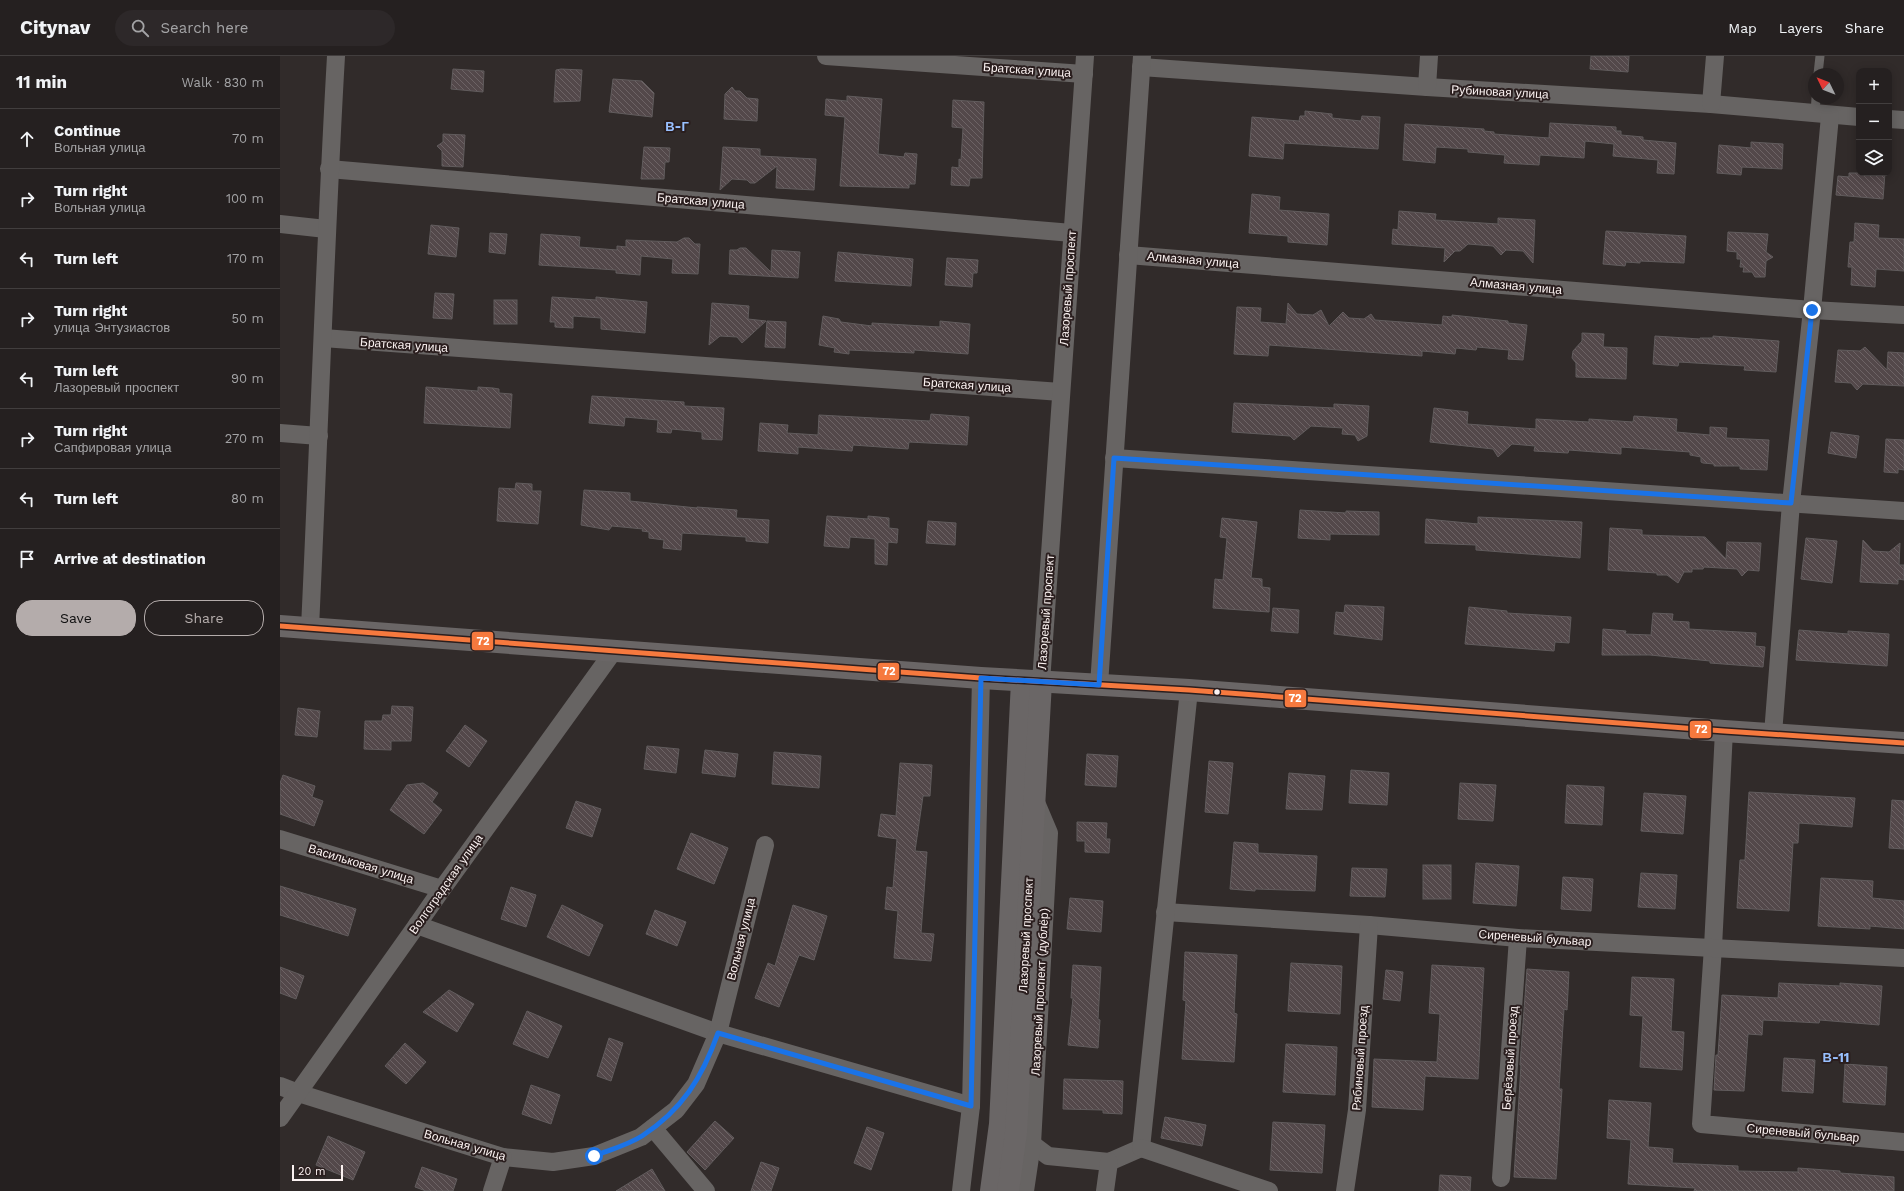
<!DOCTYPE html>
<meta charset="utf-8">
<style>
body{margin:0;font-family:"Work Sans",sans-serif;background:#2d2829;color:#f1f3f6}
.controls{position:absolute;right:12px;top:12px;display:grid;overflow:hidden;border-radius:8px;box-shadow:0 2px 10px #0003}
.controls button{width:36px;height:36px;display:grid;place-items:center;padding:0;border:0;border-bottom:1px solid #423e3e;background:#252020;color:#f1f3f6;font:20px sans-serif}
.compass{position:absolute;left:1528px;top:12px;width:36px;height:36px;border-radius:50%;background:#252020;box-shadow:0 2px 10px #0003;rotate:313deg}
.scale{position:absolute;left:12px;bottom:10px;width:51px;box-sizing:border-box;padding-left:4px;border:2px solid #fbf2f1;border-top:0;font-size:11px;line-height:14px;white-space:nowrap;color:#fbf2f1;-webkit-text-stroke:3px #2a1e1e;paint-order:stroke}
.stop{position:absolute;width:12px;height:12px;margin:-9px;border:3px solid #1a73e8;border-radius:50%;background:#fff}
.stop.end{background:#1a73e8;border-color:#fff;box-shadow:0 1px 4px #0008}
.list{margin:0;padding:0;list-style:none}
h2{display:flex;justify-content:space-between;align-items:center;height:52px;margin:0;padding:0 16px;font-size:17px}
h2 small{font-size:13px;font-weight:400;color:#a3a3a5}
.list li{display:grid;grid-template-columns:26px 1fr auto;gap:12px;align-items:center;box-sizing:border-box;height:60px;padding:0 16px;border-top:1px solid #423e3e}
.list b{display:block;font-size:15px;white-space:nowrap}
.list p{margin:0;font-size:13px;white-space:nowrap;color:#a3a3a5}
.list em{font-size:13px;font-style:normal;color:#a3a3a5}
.actions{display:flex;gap:8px;padding:12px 16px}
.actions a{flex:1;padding:9px 0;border:1px solid #b4acab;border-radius:16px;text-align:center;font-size:14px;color:#b4acab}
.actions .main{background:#b4acab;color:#111}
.icon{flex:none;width:22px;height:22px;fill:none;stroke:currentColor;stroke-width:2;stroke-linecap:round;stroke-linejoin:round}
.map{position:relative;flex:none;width:1624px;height:1135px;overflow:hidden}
header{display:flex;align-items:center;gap:24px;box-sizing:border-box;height:56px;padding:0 20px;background:#252020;border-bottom:1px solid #423e3e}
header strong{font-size:19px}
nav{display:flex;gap:22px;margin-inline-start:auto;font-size:14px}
.search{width:280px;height:36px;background:#2d2829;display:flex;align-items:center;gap:10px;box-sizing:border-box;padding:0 14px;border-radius:22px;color:#a3a3a5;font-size:15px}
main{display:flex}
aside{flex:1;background:#252020}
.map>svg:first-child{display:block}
.building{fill:url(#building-back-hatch);stroke:#615c5d}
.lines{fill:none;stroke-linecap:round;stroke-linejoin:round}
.lane{stroke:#676463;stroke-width:9}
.street{stroke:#676463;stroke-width:18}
.secondary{stroke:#6a6666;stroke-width:22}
.bus-1-casing{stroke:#2a1e1e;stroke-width:8}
.bus-1{stroke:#f6793e;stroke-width:5}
.route{stroke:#1a73e8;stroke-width:5}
.bus-dot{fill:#fbf2f1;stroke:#2a1e1e;stroke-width:1.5}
.labels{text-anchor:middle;stroke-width:4;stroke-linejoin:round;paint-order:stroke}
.street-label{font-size:12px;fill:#fbf2f1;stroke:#2a1e1e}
.neighbourhood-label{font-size:13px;font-weight:bold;fill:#98c0ff;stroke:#2a1e1e}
.line-badge{stroke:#2a1e1e;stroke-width:1.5}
.badge-label{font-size:11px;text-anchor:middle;font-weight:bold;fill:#fff}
</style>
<header>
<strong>Citynav</strong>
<div class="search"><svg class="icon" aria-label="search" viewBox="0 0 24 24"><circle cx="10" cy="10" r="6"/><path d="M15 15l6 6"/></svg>Search here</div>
<nav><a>Map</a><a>Layers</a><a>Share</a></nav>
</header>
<main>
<aside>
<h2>11 min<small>Walk · 830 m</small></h2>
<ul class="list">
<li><svg class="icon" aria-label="ahead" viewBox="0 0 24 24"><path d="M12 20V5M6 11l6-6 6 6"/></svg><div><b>Continue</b><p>Вольная улица</p></div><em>70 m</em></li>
<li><svg class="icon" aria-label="right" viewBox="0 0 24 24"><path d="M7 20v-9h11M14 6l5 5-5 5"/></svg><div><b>Turn right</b><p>Вольная улица</p></div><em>100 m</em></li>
<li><svg class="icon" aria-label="left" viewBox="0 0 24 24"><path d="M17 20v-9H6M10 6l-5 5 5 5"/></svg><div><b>Turn left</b></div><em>170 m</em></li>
<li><svg class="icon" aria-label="right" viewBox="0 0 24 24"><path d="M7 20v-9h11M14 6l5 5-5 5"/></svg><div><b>Turn right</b><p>улица Энтузиастов</p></div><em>50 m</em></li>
<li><svg class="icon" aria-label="left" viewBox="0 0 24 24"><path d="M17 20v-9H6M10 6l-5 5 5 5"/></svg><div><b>Turn left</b><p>Лазоревый проспект</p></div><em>90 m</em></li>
<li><svg class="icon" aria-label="right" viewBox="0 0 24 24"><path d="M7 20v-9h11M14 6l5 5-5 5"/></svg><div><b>Turn right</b><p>Сапфировая улица</p></div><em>270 m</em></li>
<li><svg class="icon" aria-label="left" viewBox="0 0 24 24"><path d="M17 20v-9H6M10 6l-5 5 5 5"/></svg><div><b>Turn left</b></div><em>80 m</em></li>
<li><svg class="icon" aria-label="arrive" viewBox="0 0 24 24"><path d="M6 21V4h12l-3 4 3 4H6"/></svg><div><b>Arrive at destination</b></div></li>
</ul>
<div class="actions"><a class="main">Save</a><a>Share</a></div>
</aside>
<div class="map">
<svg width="1624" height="1135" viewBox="0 0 1624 1135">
<defs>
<pattern id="building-back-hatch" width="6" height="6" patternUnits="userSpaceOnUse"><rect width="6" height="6" fill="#53484a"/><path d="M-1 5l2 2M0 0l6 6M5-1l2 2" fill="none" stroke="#6d6365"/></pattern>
</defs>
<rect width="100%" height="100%" fill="#312b2a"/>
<g class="building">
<polygon points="1311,0 1349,0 1348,16 1310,13"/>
<polygon points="173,13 204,15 203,36 171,33"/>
<polygon points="281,13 302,14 300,45 274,46 276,14"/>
<polygon points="333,23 362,25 374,37 372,61 329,56"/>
<polygon points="452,31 455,35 460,35 467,42 478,43 477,65 444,63 445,38"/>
<polygon points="567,40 602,43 598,98 624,101 625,97 637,98 635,128 629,128 629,132 560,130 565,61 545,59 546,43 567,45"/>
<polygon points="673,44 704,46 702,122 690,122 689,130 671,129 672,111 679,112 679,103 681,104 683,72 672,71"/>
<polygon points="1025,55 1052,58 1052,62 1081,65 1082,60 1100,61 1098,93 1004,87 1003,103 969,100 972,61 1019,65 1020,60 1025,60"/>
<polygon points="1270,67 1336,71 1336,75 1341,75 1341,79 1363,81 1363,84 1396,87 1394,118 1377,117 1378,104 1333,100 1334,88 1305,85 1304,102 1260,99 1259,109 1224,107 1225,99 1188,96 1188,93 1156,91 1155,107 1123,104 1125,68 1204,73 1204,75 1214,76 1214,78 1269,82"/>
<polygon points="163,78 185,79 183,111 162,110 162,95 157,90 163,86"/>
<polygon points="1471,86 1503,88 1502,113 1462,111 1461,119 1437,117 1439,89 1471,92"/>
<polygon points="364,91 390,92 389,106 385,106 384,123 361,123"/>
<polygon points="443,91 480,93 480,100 536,103 534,134 496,132 497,110 475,127 470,127 467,124 452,123 440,134"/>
<polygon points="1569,117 1605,117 1603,143 1556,139 1558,120 1569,121"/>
<polygon points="972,138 1000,141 999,154 1049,158 1047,189 1008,186 1008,180 969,177"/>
<polygon points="1119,155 1156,158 1155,164 1218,168 1218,162 1255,164 1253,207 1243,195 1226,194 1221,199 1213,190 1188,188 1180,195 1175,195 1164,206 1165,192 1112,188 1113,173 1118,174"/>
<polygon points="1575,167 1599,169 1598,182 1624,183 1624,215 1596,213 1595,231 1571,229 1572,211 1568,211 1570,186 1574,186"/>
<polygon points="151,169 179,172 176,201 148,198"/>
<polygon points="1326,175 1406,180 1404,207 1360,205 1360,207 1346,206 1345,210 1323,208"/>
<polygon points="1448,176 1488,178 1486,196 1493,201 1486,205 1485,221 1475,221 1472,216 1463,216 1464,211 1460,211 1461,203 1457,203 1457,196 1447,195"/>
<polygon points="210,177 227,178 225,198 209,196"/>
<polygon points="261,178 300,181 299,191 337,194 337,190 346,191 346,184 397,186 404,182 409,182 415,188 420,188 418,218 392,217 393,203 361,200 360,219 336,217 336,214 259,209"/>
<polygon points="460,192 466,192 491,216 492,194 520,196 518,222 449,218 450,194 457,194"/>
<polygon points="558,196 633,203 631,230 555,225"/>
<polygon points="667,202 698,204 697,217 693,217 692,231 665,229"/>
<polygon points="155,237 174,238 172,263 153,262"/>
<polygon points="272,241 316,244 316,241 367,246 365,277 321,273 321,262 293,260 293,272 275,271 275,266 270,266"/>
<rect x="214" y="244" width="23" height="24"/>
<polygon points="432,247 469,250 468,263 486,265 462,287 457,281 440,280 429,289"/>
<polygon points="1008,247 1017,258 1033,259 1041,254 1049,270 1063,256 1069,262 1084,263 1091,258 1095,264 1162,269 1163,260 1172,261 1172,259 1228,265 1228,267 1247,269 1243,304 1228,303 1229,294 1197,291 1196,294 1176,292 1175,298 1142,295 1142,300 989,289 988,300 954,298 957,251 981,252 980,266 1006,268"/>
<polygon points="543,260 559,263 561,266 592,270 592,267 660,271 660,265 690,268 688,298 634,294 634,297 569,294 569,298 554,296 555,292 539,289"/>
<polygon points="487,265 506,266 505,292 485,291"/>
<polygon points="1302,277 1324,278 1323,291 1347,292 1346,323 1296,321 1296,307 1292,302 1293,295 1302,285"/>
<polygon points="1375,280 1420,283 1420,282 1433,282 1433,280 1499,285 1496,316 1464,314 1465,310 1399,306 1398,310 1373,308"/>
<polygon points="1585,291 1607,314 1608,296 1624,297 1624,330 1583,328 1577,334 1571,327 1555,326 1558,294 1580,295"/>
<polygon points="146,331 198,335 198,331 213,332 219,333 219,337 232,338 230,372 144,367"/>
<polygon points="312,340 404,346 404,350 444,352 442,384 422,383 422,376 392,373 391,377 377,376 378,364 345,361 344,370 309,367"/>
<polygon points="954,347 1054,352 1054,348 1089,350 1087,380 1078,385 1075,379 1062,378 1063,372 1031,370 1014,384 1010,380 952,376"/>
<polygon points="1154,352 1188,356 1187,368 1256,373 1256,363 1309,366 1309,363 1353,366 1354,360 1397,363 1396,376 1430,379 1430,371 1447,372 1446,382 1489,384 1487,414 1460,413 1460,410 1434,410 1434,408 1423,407 1421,406 1421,401 1410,399 1410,396 1341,391 1341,398 1289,394 1288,397 1254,395 1255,390 1232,388 1218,401 1213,393 1150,386"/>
<polygon points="651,358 689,361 687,389 629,386 628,393 573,389 572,395 518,391 518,398 478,395 480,367 508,369 507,377 538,379 539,359 650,365"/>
<polygon points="1551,376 1579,380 1576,402 1548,397"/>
<polygon points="1606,383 1624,384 1624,414 1618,413 1618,417 1604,416"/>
<polygon points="236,427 252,428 252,435 261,435 258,468 217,465 219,432 235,433"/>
<polygon points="304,434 350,437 350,445 417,452 417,451 457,454 456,462 489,464 488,487 466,485 466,481 402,477 401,494 383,492 384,484 369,482 369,476 362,475 363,473 332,470 329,474 301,469"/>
<polygon points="1020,454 1066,457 1066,455 1099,456 1099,479 1050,478 1050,484 1018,482"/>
<polygon points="547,460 588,463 588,460 609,462 609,472 618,473 617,487 608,486 607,509 595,508 595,483 570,481 569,492 544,490"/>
<polygon points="1198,461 1302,466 1300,502 1196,494 1196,489 1145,487 1146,463 1198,468"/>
<polygon points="942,462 977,466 971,522 982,523 982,531 990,532 989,556 933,552 935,523 943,524 947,482 940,481"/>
<polygon points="648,465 676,467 675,489 646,487"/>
<polygon points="1330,472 1362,474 1362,479 1425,481 1446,503 1447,486 1481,487 1479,515 1468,514 1462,520 1457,513 1424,511 1423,513 1412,513 1412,516 1404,516 1398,527 1387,519 1377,519 1377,517 1328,514"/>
<polygon points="1526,482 1557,485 1552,527 1521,523"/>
<polygon points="1583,484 1593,495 1609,496 1620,487 1619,509 1624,509 1624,524 1618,523 1618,528 1580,526"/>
<polygon points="1065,549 1104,551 1102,584 1054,578 1056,556 1064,557"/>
<polygon points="1189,551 1227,555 1227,557 1291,561 1289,587 1275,586 1274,595 1185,588"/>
<polygon points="993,552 1019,554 1018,577 991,575"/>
<polygon points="1373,557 1393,558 1392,565 1409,566 1409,573 1476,577 1475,590 1485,591 1483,611 1430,607 1430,605 1370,599 1322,599 1323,573 1346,575 1345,578 1371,579"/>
<polygon points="1519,574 1568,578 1568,575 1609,578 1607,610 1516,604"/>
<polygon points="112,650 133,651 131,685 111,685 111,694 84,693 85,665 102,665 103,659 111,659"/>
<polygon points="18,652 40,655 37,681 15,679"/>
<polygon points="185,669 207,685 189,711 166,695"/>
<polygon points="367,690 399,693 396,717 364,713"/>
<polygon points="425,694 458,698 455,721 422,717"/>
<polygon points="494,696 541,700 539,732 492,728"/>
<polygon points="807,698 838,700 836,731 805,729"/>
<polygon points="929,705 953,707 948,758 925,756"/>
<polygon points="620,707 652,709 650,740 643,740 635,795 647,796 641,877 654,878 651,905 614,902 618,855 605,853 607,831 613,832 617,783 598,780 601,758 616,760"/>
<polygon points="1071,714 1109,717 1107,749 1069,747"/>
<polygon points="1009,717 1045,720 1042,754 1006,753"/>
<polygon points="3,719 35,730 32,741 43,745 34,770 0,758 0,727"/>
<polygon points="143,727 158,737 152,746 162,754 144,778 110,754 127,729"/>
<polygon points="1180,727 1216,729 1213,765 1178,763"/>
<polygon points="1287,729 1324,731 1322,769 1285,767"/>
<polygon points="1469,736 1575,742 1572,771 1519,767 1518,787 1513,787 1509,855 1457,852 1460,804 1465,804"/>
<polygon points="1364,737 1406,740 1403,778 1361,775"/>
<polygon points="1612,744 1624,745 1624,793 1609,792"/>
<polygon points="296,745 321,753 312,781 286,772"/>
<polygon points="797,766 827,767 826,783 830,783 829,797 805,796 805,785 797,785"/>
<polygon points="411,777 448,792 434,828 397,813"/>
<polygon points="954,786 978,788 978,797 1037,800 1035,835 975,833 975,835 950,833"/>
<polygon points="1196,807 1239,810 1236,850 1193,847"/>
<rect x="1143" y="809" width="28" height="34"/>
<polygon points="1072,812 1107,813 1105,841 1070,840"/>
<polygon points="1361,817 1397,819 1395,853 1358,851"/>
<polygon points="1283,821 1313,823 1311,855 1281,853"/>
<polygon points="1541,822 1593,825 1592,842 1624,845 1624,873 1590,870 1590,873 1538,870"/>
<polygon points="0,830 76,853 68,880 0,859"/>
<polygon points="231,831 256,839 246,871 221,863"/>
<polygon points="790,842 823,845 821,876 787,873"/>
<polygon points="282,849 323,869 309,900 267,881"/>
<polygon points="513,849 547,860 534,904 519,899 499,951 475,942 488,907 495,910"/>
<polygon points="375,854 406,866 397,890 366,878"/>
<polygon points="905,896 957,899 954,957 957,958 954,1006 902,1003 906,945 903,944"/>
<polygon points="1011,907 1062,910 1060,958 1008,955"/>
<polygon points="793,909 821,911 818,963 820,964 818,992 788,989 793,942 791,942"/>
<polygon points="1152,909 1204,912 1198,1023 1145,1020 1143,1054 1092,1051 1094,1003 1157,1006 1160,958 1149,957"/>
<polygon points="0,911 24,920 16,943 0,937"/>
<polygon points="1247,913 1289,916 1287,954 1284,953 1279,1033 1282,1033 1276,1123 1234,1121 1241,1009 1240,1009"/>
<polygon points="1106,914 1123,916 1120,945 1103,943"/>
<polygon points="1352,921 1394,923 1391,975 1404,976 1402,1014 1360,1011 1363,960 1350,959"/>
<polygon points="1499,927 1560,930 1560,927 1602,930 1599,969 1540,964 1539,967 1483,964 1482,979 1468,978 1464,1035 1434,1034 1436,999 1438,999 1442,939 1498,942"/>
<polygon points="169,934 194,948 177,976 143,956"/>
<polygon points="247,955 282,970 268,1002 233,988"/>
<polygon points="329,982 343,987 331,1025 317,1020"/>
<polygon points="125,987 146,1006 126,1028 105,1010"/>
<polygon points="1006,988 1057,991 1055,1039 1003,1036"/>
<polygon points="1504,1002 1535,1004 1533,1037 1502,1035"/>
<polygon points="1565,1008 1607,1011 1605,1049 1563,1046"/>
<polygon points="784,1023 843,1025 842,1058 823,1057 823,1054 783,1053"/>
<polygon points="251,1029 280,1039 271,1068 242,1058"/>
<polygon points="1329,1044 1371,1047 1368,1091 1393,1093 1392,1107 1458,1110 1458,1115 1518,1116 1518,1112 1560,1115 1560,1117 1614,1121 1614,1135 1414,1135 1415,1132 1348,1128 1351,1084 1327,1082"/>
<polygon points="885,1061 926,1069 922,1090 881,1082"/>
<polygon points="435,1065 454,1082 425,1114 407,1096"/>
<polygon points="993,1066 1045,1069 1042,1117 990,1114"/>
<polygon points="587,1071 604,1077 591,1114 574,1107"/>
<polygon points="48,1080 85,1096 73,1124 36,1109"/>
<polygon points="481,1106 499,1112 491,1135 471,1135"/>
<polygon points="142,1111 177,1123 173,1135 146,1135 135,1131"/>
<polygon points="372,1113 385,1135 336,1135"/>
<polygon points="1160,1119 1191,1121 1190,1135 1159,1135"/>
</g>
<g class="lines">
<g class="lane">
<polyline points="1538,18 1540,0"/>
<polyline points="1535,58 1536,42"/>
</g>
<g class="street">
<polyline points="546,0 804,18"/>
<polyline points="861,11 1147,31 1431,48 1579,61"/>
<polyline points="1147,31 1149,0"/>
<polyline points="1431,48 1435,0"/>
<polyline points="1609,63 1624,64"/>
<polyline points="49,113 792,177"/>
<polyline points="0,168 46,173"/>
<polyline points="848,199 1532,254 1624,259"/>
<polyline points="43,282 781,336"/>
<polyline points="0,377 39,380"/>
<polyline points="834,402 1624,455"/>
<path d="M 30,572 C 39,381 45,191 56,0"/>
<polyline points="761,626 805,0"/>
<polyline points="819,629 862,0"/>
<polyline points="1444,675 1433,891 1421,1068 1624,1086"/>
<polyline points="1493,678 1511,447 1532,254 1550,60"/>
<polyline points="0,783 162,833"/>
<polyline points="885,856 1089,869 1238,882 1624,902"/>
<polyline points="137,869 438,977 691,1050"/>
<polyline points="0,1030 18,1037 223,1101 273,1106 314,1100 361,1081 396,1054 416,1028 438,977 485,789"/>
<polyline points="0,1062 137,869 162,833 333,596"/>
<polyline points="373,1072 426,1135"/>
<polyline points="752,1088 768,1100 829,1106 861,1092"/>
<polyline points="861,1092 909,634"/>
<polyline points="861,1092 989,1135"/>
<polyline points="1221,1122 1238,882"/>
<polyline points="212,1135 223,1101"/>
<polyline points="681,1135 691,1050 701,622"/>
<polyline points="745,1135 752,1088 769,777 755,744"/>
<polyline points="825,1135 829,1106"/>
<polyline points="1065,1135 1077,1054 1089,869"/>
</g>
<g class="secondary">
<polyline points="0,570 701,622 909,634 1444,675 1624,687"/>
<polyline points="711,1135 720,1068 742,625"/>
<polyline points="728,1135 736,1077 761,626"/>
</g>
<g class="bus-1-casing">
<polyline id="bus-1" points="0,570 701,622 909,634 1444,675 1624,687"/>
</g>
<use href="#bus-1" class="bus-1"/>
</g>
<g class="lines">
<path class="route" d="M 314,1100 C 329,1094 348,1089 362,1080 C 402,1054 422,1022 438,977 L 691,1050 L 701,622 L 819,629 L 834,402 L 1511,447 L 1532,254"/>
</g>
<circle class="bus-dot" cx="937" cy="636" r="3.5"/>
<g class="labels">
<g class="street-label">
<text transform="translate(747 14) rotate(4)" y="4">Братская улица</text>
<text transform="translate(1220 36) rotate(3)" y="4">Рубиновая улица</text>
<text transform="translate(421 145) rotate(5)" y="4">Братская улица</text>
<text transform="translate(913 204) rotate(5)" y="4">Алмазная улица</text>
<text transform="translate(1236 230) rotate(5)" y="4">Алмазная улица</text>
<text transform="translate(788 232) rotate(-86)" y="4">Лазоревый проспект</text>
<text transform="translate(124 289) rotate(4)" y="4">Братская улица</text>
<text transform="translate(687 329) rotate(4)" y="4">Братская улица</text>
<text transform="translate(766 556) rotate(-86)" y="4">Лазоревый проспект</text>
<text transform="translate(81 808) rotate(17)" y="4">Васильковая улица</text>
<text transform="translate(166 828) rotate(-55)" y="4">Волгоградская улица</text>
<text transform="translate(746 879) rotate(-87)" y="4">Лазоревый проспект</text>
<text transform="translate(1255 882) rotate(4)" y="4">Сиреневый бульвар</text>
<text transform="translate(461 883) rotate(-76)" y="4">Вольная улица</text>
<text transform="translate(760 936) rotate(-87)" y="4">Лазоревый проспект (дублёр)</text>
<text transform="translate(1080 1002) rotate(-86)" y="4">Рябиновый проезд</text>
<text transform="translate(1230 1002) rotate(-86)" y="4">Берёзовый проезд</text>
<text transform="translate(1523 1077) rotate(5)" y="4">Сиреневый бульвар</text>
<text transform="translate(185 1089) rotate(16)" y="4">Вольная улица</text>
</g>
<g class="neighbourhood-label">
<text x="397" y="75">В-Г</text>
<text x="1556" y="1006">В-11</text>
</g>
</g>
<g class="line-badge">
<rect x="191" y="575" width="23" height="20" rx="4" fill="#f6793e"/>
<rect x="597" y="606" width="23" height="19" rx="4" fill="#f6793e"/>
<rect x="1004" y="633" width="23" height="19" rx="4" fill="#f6793e"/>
<rect x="1409" y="664" width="23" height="19" rx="4" fill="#f6793e"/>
</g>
<g class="badge-label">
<text x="203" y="589">72</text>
<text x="609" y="619">72</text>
<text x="1015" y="646">72</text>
<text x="1421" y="677">72</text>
</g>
</svg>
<div class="controls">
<button>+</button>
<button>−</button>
<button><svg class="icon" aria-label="layers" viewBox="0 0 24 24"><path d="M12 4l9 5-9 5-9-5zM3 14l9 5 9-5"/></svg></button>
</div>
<svg class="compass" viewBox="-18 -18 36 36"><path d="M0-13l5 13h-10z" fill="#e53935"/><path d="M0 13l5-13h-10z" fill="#a3a3a5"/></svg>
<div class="scale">20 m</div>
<div class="stop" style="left:314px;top:1100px"></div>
<div class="stop end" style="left:1532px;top:254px"></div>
</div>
</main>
